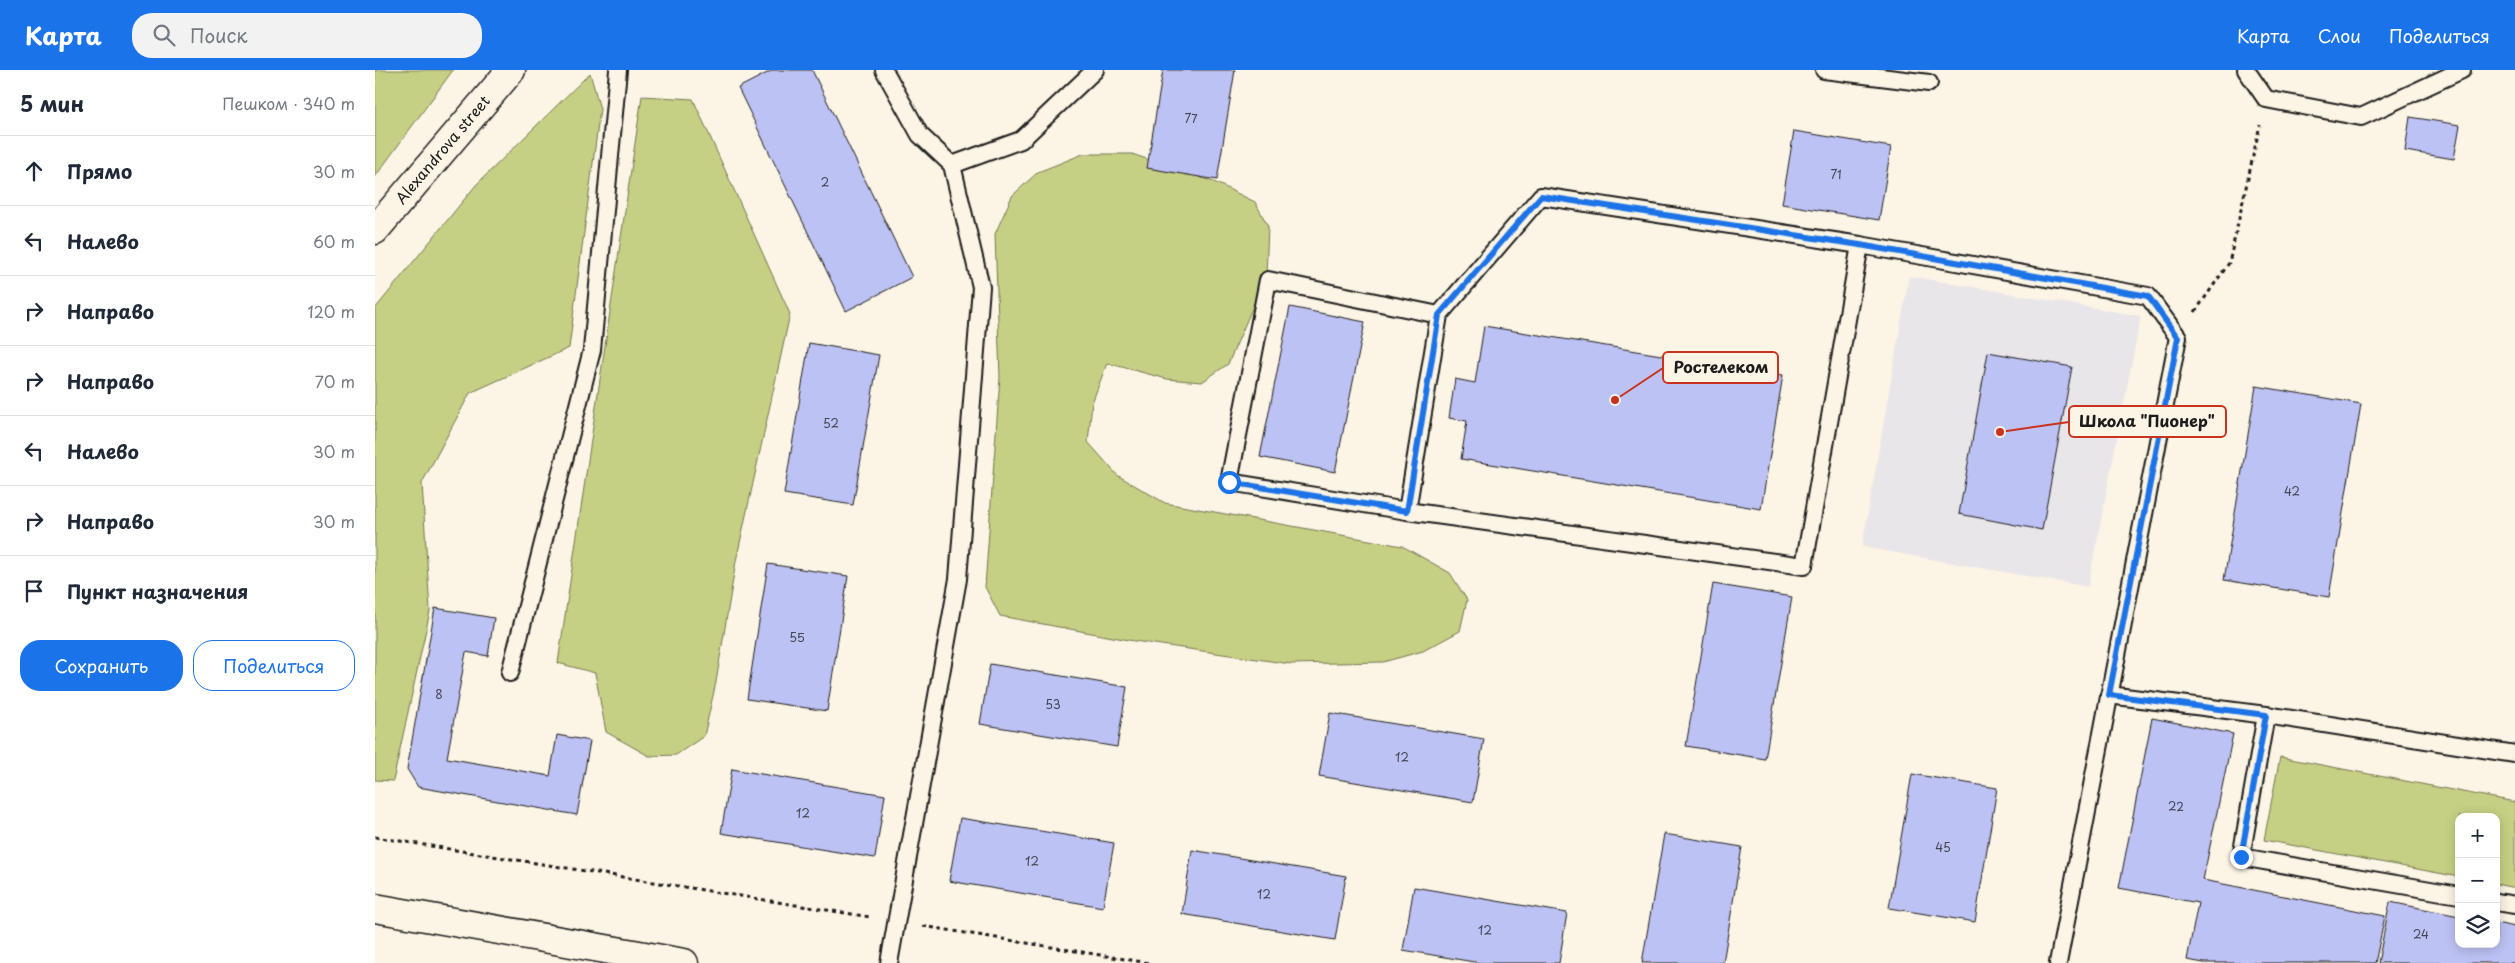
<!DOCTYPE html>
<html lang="ru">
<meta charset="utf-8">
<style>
body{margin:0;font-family:"Playpen Sans",sans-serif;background:#f2f2f3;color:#1f2937}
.controls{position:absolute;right:15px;bottom:15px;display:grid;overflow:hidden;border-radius:10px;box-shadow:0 2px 12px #0003}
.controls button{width:45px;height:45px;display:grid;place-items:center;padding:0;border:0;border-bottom:1px solid #e0e1e3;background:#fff;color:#1f2937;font:25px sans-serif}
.stop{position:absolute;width:15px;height:15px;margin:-11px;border:4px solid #1a73e8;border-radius:50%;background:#fff}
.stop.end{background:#1a73e8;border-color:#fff;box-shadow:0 1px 5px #0008}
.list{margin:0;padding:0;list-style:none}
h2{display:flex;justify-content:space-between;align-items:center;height:65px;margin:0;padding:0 20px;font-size:21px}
h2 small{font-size:16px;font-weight:400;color:#747a83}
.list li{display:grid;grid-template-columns:32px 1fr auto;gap:15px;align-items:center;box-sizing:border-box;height:70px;padding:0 20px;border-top:1px solid #e0e1e3}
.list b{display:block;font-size:19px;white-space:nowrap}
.list em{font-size:16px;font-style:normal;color:#747a83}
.actions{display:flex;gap:10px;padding:15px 20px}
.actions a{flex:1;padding:11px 0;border:1px solid #1a73e8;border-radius:20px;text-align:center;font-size:18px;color:#1a73e8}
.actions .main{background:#1a73e8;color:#fff}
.icon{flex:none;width:28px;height:28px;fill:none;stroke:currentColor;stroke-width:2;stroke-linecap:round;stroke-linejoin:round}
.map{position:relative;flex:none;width:2140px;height:893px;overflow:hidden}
header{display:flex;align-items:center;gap:30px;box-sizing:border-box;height:70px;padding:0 25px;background:#1a73e8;color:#fff}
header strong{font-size:24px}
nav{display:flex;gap:28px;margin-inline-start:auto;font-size:18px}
.search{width:350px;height:45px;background:#f2f2f3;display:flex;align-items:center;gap:12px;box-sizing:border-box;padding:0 18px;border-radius:20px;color:#747a83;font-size:19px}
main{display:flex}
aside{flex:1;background:#fff}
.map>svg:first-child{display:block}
.built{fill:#e9e6ea}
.green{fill:#c6d084;stroke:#717650}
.building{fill:#bdc2f4;stroke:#1c1c1c}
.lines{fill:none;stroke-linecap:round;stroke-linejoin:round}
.service-casing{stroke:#1c1c1c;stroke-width:20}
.tertiary-casing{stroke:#1c1c1c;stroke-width:31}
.primary-casing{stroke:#1c1c1c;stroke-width:31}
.path{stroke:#1c1c1c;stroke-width:3;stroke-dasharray:4 4;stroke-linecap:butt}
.service{stroke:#fcf5e5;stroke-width:16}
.tertiary{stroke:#fcf5e5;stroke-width:28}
.primary{stroke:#fcf5e5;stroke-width:28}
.route{stroke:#1a73e8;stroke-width:6}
.labels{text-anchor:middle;stroke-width:4;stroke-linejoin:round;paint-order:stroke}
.number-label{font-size:12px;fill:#444652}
.street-label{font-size:15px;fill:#1c1c1c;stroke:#fcf5e5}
.leader{fill:none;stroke:#c8321e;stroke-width:2}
.callout-dot{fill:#c8321e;stroke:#fcf5e5;stroke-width:2}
.callout{fill:#fcf5e5;stroke:#c8321e;stroke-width:2}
.callout-label{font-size:16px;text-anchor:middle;font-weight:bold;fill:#1c1c1c}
</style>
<header>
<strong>Карта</strong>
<div class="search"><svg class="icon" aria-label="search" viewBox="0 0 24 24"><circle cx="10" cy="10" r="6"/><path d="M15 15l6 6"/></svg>Поиск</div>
<nav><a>Карта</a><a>Слои</a><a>Поделиться</a></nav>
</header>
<main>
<aside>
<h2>5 мин<small>Пешком · 340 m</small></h2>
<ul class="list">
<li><svg class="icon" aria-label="ahead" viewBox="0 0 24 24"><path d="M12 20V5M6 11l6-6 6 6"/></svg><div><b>Прямо</b></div><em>30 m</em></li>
<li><svg class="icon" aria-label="left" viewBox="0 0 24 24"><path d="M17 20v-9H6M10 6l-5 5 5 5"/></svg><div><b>Налево</b></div><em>60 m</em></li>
<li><svg class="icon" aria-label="right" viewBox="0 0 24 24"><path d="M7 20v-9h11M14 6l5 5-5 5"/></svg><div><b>Направо</b></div><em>120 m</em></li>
<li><svg class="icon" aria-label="right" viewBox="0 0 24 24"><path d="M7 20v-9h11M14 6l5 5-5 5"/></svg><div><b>Направо</b></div><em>70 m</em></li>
<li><svg class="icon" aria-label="left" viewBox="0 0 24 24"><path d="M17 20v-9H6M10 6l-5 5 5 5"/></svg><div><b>Налево</b></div><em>30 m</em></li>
<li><svg class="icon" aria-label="right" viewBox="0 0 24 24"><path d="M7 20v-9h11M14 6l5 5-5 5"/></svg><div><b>Направо</b></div><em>30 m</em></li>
<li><svg class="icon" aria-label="arrive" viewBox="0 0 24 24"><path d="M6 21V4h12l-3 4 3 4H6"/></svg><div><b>Пункт назначения</b></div></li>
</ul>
<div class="actions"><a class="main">Сохранить</a><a>Поделиться</a></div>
</aside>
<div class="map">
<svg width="2140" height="893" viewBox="0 0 2140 893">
<rect width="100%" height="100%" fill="#fcf5e5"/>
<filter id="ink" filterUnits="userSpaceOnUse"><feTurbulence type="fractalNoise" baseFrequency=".02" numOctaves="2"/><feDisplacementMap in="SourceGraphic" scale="10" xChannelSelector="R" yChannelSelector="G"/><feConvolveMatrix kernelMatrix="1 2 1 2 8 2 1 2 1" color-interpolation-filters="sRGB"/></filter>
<g filter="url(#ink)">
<polygon class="built" points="1534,206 1766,246 1713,517 1487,477"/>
<g class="green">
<polygon points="0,0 78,0 0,107"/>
<polygon points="215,3 225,39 194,278 95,323 47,413 55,541 18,711 0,710 0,239 101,115"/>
<polygon points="267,26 318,29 415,244 361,491 341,612 329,666 301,685 274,686 231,662 220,603 183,593"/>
<polygon points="708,84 757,84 839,112 880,132 893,156 891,206 853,294 827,312 792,309 732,293 717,333 713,372 742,405 790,433 1027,476 1075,503 1092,530 1085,561 1048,581 1008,592 916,594 759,571 625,546 610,517 625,307 620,164 637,126 663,102"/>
<polygon points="1905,687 2140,732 2140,818 2121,814 2121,747 2084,747 2084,807 1889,770"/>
</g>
<g class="building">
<polygon points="398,0 437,0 537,207 471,241 363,18"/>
<polygon points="788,0 860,0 842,110 772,98"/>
<polygon points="2035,47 2085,55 2079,89 2030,81"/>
<polygon points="1419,61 1516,77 1504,150 1407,134"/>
<polygon points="915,237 990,252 960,402 885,387"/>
<polygon points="1109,256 1408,305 1386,439 1086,389 1092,351 1074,348 1080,309 1100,313"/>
<polygon points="434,273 504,285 478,435 409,424"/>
<polygon points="1613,282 1697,297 1667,460 1584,444"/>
<polygon points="1881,316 1986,334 1954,527 1849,510"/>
<polygon points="393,494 473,506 452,641 372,629"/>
<polygon points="1338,514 1417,527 1390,689 1311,676"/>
<polygon points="60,538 119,548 113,586 91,582 72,688 175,706 182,665 215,671 202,745 43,717 32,699"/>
<polygon points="615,594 752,617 742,677 605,654"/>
<polygon points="955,643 1109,669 1098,732 944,706"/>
<polygon points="1777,648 1858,664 1828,810 2010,846 2000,893 1829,893 1812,890 1823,833 1744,818"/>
<polygon points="357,699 510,725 500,788 346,763"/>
<polygon points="1537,704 1622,718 1600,852 1514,838"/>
<polygon points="585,748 739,773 728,837 574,811"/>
<polygon points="1289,764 1367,777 1348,893 1267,893"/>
<polygon points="817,780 971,806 960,870 807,844"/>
<polygon points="1039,817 1192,843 1184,893 1105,893 1028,880"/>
<polygon points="2015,832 2084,846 2084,874 2121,874 2121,853 2140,857 2140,893 2003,893"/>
</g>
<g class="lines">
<g class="service-casing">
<g id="service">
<polyline points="509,0 545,65 577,95 606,217 583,509 514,893"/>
<polyline points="1449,0 1554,13"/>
<polyline points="1871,0 1891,29 1986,47 2087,0"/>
<polyline points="577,95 646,70 720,0"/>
<polyline points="1485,175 1429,496 1032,441 854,412 893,210 1064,245 1166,126 1485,175 1773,226 1803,267 1683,893"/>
<polyline points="1032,441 1064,245"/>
<polyline points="135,603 217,280 243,0"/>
<polyline points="1734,625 1891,645 2140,684"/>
<polyline points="1891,645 1866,787 2084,825"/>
<polyline points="2121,832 2140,835"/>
</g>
</g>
<g class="tertiary-casing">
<g id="tertiary">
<path id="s1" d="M 0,160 L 136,0"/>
</g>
</g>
<g class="primary-casing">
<polyline id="primary" points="0,838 309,893"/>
</g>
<g class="path">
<polyline points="1820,242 1854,193 1885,55"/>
<polyline points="0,767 495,847"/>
<polyline points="548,856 774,893"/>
</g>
<use href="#service" class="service"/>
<use href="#tertiary" class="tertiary"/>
<use href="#primary" class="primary"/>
</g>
</g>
<g class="lines" filter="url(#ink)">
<polyline class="route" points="854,412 1032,441 1064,245 1166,126 1485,175 1773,226 1803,268 1734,625 1891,645 1866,787"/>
</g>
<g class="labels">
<g class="number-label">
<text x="816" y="53">77</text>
<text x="1461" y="109">71</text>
<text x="450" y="117">2</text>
<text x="456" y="358">52</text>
<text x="1917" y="426">42</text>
<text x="422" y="572">55</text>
<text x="64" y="629">8</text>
<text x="678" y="639">53</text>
<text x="1027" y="692">12</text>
<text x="1801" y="741">22</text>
<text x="428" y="748">12</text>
<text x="1568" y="782">45</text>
<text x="657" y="796">12</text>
<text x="889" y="829">12</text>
<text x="1110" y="865">12</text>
<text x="2046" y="869">24</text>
</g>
<g class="street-label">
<text dy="5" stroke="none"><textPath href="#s1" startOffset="105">Alexandrova street</textPath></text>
</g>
</g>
<path class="leader" d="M1240 330L1288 298M1625 362L1694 352"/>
<g class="callout-dot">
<circle cx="1240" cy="330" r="5"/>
<circle cx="1625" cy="362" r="5"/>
</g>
<g class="callout">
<rect x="1288" y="282" width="115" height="31" rx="5"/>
<rect x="1694" y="336" width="157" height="31" rx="5"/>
</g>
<g class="callout-label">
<text x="1346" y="303">Ростелеком</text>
<text x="1772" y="357">Школа "Пионер"</text>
</g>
</svg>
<div class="controls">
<button>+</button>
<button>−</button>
<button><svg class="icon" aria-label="layers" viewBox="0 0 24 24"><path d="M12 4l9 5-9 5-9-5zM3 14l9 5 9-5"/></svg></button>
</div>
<div class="stop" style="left:854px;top:412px"></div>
<div class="stop end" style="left:1866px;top:787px"></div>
</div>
</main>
